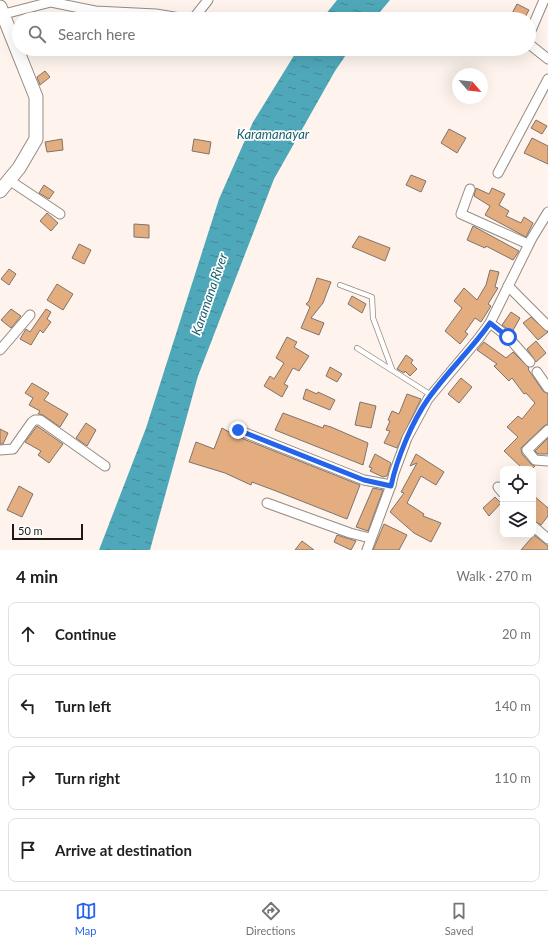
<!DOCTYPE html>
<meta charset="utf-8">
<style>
body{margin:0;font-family:Lato,sans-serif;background:#f2f2f2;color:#202124}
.controls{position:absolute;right:12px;bottom:12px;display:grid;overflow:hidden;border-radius:8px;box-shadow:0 4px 16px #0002}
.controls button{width:36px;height:36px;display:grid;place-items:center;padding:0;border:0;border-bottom:1px solid #e0e0e0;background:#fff;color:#202124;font:20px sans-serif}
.compass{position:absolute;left:452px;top:68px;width:36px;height:36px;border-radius:50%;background:#fff;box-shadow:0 4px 16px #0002;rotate:118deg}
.scale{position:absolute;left:12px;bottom:10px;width:71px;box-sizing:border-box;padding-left:4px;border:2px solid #1e1916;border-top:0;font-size:11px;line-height:14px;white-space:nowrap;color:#1e1916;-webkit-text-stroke:3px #fff;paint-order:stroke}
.stop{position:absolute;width:12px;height:12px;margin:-9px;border:3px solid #2563eb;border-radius:50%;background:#fff}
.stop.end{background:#2563eb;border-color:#fff;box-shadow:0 1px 4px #0008}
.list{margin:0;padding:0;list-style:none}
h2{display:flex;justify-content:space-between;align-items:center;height:52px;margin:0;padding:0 16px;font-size:17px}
h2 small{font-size:13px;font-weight:400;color:#757577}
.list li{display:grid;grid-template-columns:26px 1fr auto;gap:12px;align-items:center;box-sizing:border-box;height:64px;margin:0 8px 8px;padding:0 8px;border:1px solid #e0e0e0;border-radius:8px}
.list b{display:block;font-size:15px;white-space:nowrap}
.list em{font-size:13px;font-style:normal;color:#757577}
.icon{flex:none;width:22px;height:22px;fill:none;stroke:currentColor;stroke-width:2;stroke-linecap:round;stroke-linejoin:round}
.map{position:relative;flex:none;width:548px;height:550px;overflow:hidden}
.search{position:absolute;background:#fff;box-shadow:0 4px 16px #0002;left:12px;right:12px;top:12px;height:44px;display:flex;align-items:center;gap:10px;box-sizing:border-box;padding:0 14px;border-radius:22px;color:#757577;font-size:15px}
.sheet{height:340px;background:#fff}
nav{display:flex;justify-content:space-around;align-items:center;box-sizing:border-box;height:56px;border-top:1px solid #e0e0e0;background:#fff;font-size:11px;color:#757577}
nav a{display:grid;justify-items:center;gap:2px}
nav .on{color:#2563eb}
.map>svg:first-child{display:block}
.water{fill:url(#water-ripples)}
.building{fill:#e4ad7f;stroke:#7e746c}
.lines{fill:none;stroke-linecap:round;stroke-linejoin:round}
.service-casing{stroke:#958b82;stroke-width:6}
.minor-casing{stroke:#958b82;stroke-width:11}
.secondary-casing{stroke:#958b82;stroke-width:15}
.service{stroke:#fff;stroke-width:4.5}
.minor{stroke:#fff;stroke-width:9}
.secondary{stroke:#fff;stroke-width:13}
.route{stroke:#2563eb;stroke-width:5}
.labels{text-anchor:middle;stroke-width:3.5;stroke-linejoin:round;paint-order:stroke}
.water-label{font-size:13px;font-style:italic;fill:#1a626e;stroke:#fff}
</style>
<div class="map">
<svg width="548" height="550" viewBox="0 0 548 550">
<defs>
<pattern id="water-ripples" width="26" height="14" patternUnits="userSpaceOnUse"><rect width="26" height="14" fill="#4fa8b9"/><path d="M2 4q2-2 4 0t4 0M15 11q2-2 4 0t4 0" fill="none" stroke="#418895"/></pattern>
</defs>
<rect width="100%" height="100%" fill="#fef4ed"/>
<g class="water">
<polygon points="337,0 390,0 374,19 322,19"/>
<polygon points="298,49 350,49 335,71 274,179 198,376 150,550 99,550 146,428 219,199 253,122"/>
</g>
<g class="building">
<polygon points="517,4 529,10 524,19 509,19"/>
<polygon points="45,71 50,77 40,85 37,77"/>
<polygon points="536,120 547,126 542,134 531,128"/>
<polygon points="449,129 466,138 457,153 441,143"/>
<polygon points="532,138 548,146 548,164 524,153"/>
<polygon points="62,139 63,150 47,152 45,142"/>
<polygon points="194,139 211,142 209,154 192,151"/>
<polygon points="411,175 426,181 421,192 406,185"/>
<polygon points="44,185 54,192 49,199 39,193"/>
<polygon points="476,188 489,194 492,188 505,194 499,205 509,211 506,216 521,223 524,217 533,223 526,237 485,215 490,206 474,196"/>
<polygon points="47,213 58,223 51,231 40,221"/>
<polygon points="134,224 149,225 149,238 134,237"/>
<polygon points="473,226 519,251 513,260 486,246 485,248 467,240"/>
<polygon points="359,236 390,248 385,261 352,247"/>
<polygon points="79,244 91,250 84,264 72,258"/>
<polygon points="9,269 16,274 9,285 1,279"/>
<polygon points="490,270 499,272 495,287 498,288 488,304 491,306 481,322 475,318 465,332 468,334 460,344 445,331 462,308 454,301 464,288 477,300 486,285"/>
<polygon points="317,278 331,282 323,303 311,318 324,323 319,335 301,328 310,307 306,304 309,301"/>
<polygon points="57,284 73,294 63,310 47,300"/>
<polygon points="352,296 366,304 362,313 348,304"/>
<polygon points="11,309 21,316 11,328 1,320"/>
<polygon points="46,309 51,312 47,319 51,322 43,333 40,330 31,345 20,339 26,329 30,332"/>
<polygon points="511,312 520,318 512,332 502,325"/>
<polygon points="531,317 548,332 538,340 523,323"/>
<polygon points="287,337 297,342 294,347 309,356 299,371 293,368 284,384 288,386 282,397 264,386 270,376 274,379 284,363 276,358"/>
<polygon points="536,341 546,353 536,362 527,349"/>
<polygon points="484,342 506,358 513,352 529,368 528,369 543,391 548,394 548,424 544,426 521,448 522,454 531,464 535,466 532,469 523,469 504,451 518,437 507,427 518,416 522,419 535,403 526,393 524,394 512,378 509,381 494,366 497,364 477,350"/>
<polygon points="406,355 413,360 411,363 417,369 410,376 405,371 404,373 397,369"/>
<polygon points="330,367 342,374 337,382 326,376"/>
<polygon points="461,378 472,387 459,403 448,394"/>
<polygon points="32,383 49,393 44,400 68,414 60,427 43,415 38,414 40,411 29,405 33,398 25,393"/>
<polygon points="306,389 317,394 318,392 335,400 330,410 303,399"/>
<polygon points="407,394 421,399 397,448 384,443 390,431 386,430 390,421 388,420 392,411 399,414"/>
<polygon points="360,402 376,406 371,428 355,425"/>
<polygon points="283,413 323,428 324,425 331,427 368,443 363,465 275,430"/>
<polygon points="86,423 96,430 87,446 76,438"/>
<polygon points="37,426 63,444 49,463 38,455 41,451 25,442"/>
<polygon points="222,428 236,436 360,485 347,519 276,491 252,482 251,485 225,473 189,462 196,442 214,449"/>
<polygon points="0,429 8,433 3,444 0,444"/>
<polygon points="548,438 548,454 538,454 535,451"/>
<polygon points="375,454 391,463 387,476 383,477 370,471 372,468 369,467"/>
<polygon points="416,454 444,472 436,485 421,476 407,503 424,514 423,516 441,523 431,542 414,533 390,512 404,493 401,492 417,463 410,466"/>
<polygon points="19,486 33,494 22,517 7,510"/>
<polygon points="373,488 383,490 368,531 356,527"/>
<polygon points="533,495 548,508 548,516 541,525 533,520"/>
<polygon points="495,497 501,503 489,516 483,508"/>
<polygon points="384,524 407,535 399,550 373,550"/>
<polygon points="337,535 356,541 351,550 334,542"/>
<polygon points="534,535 548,546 548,550 521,550"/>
<polygon points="302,541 314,550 295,550"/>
</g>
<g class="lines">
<g class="service-casing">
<g id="service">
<polyline points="340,285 372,297 373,318 392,369"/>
<polyline points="357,348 431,395"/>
</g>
</g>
<g class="minor-casing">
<g id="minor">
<polyline points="544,0 529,35 529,44 548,59"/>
<polyline points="4,14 51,2 95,11 156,14 186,19"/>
<polyline points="193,19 208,0"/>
<polyline points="498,173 548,79"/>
<polyline points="9,180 60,214"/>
<polyline points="470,189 461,214 528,244"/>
<polyline points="508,286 548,326"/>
<polyline points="490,323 508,337 530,362"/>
<polyline points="0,350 30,315"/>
<polyline points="537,372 548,388"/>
<polyline points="238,430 364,480 391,485 394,473 407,438 428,399 479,338 490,323 532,238 548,212"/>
<polyline points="548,430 527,450 535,460 548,461"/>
<polyline points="0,450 13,449 32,422 35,420 40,420 105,466"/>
<polyline points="498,487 503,493"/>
<polyline points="267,503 350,533 370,538"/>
<polyline points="533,526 548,539"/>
<polyline points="367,550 391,485"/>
</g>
</g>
<g class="secondary-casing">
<polyline id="secondary" points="0,7 36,97 36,139 19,168 0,191"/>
</g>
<use href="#service" class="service"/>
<use href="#minor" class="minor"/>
<use href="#secondary" class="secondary"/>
</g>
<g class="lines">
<path class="route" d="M 238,430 L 364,480 L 391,486 C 397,458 412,422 428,399 C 447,372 471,350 490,323 L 508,337"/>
</g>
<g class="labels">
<g class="water-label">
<text x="273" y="139">Karamanayar</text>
<text transform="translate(209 294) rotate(-71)" y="5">Karamana River</text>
</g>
</g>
</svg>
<div class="controls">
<button><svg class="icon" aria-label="locate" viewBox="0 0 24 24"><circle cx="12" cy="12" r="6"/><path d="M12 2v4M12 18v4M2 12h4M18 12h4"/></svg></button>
<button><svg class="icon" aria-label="layers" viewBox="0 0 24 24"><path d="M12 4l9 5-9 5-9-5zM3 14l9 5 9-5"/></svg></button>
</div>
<svg class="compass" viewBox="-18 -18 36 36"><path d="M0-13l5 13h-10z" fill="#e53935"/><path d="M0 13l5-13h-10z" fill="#757577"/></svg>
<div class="scale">50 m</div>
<div class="stop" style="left:508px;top:337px"></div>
<div class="stop end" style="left:238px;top:430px"></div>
<div class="search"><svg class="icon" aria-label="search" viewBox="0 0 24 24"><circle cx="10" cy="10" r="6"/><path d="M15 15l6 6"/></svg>Search here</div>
</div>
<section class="sheet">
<h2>4 min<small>Walk · 270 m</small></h2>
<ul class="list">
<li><svg class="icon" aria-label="ahead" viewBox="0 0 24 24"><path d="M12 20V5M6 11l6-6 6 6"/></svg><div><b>Continue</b></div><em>20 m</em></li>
<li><svg class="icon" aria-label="left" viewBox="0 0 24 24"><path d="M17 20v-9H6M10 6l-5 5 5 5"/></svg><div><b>Turn left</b></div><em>140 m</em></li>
<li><svg class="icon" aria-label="right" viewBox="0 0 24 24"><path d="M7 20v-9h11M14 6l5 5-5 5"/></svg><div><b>Turn right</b></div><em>110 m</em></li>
<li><svg class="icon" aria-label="arrive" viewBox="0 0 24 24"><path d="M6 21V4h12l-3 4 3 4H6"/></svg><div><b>Arrive at destination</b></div></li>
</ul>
</section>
<nav>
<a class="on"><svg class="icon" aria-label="map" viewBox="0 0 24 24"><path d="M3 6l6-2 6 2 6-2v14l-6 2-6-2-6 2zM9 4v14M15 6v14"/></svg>Map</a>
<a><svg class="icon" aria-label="directions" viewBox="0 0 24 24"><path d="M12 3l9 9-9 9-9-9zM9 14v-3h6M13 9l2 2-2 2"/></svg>Directions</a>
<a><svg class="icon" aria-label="saved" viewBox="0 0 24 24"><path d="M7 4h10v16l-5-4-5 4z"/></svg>Saved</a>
</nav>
